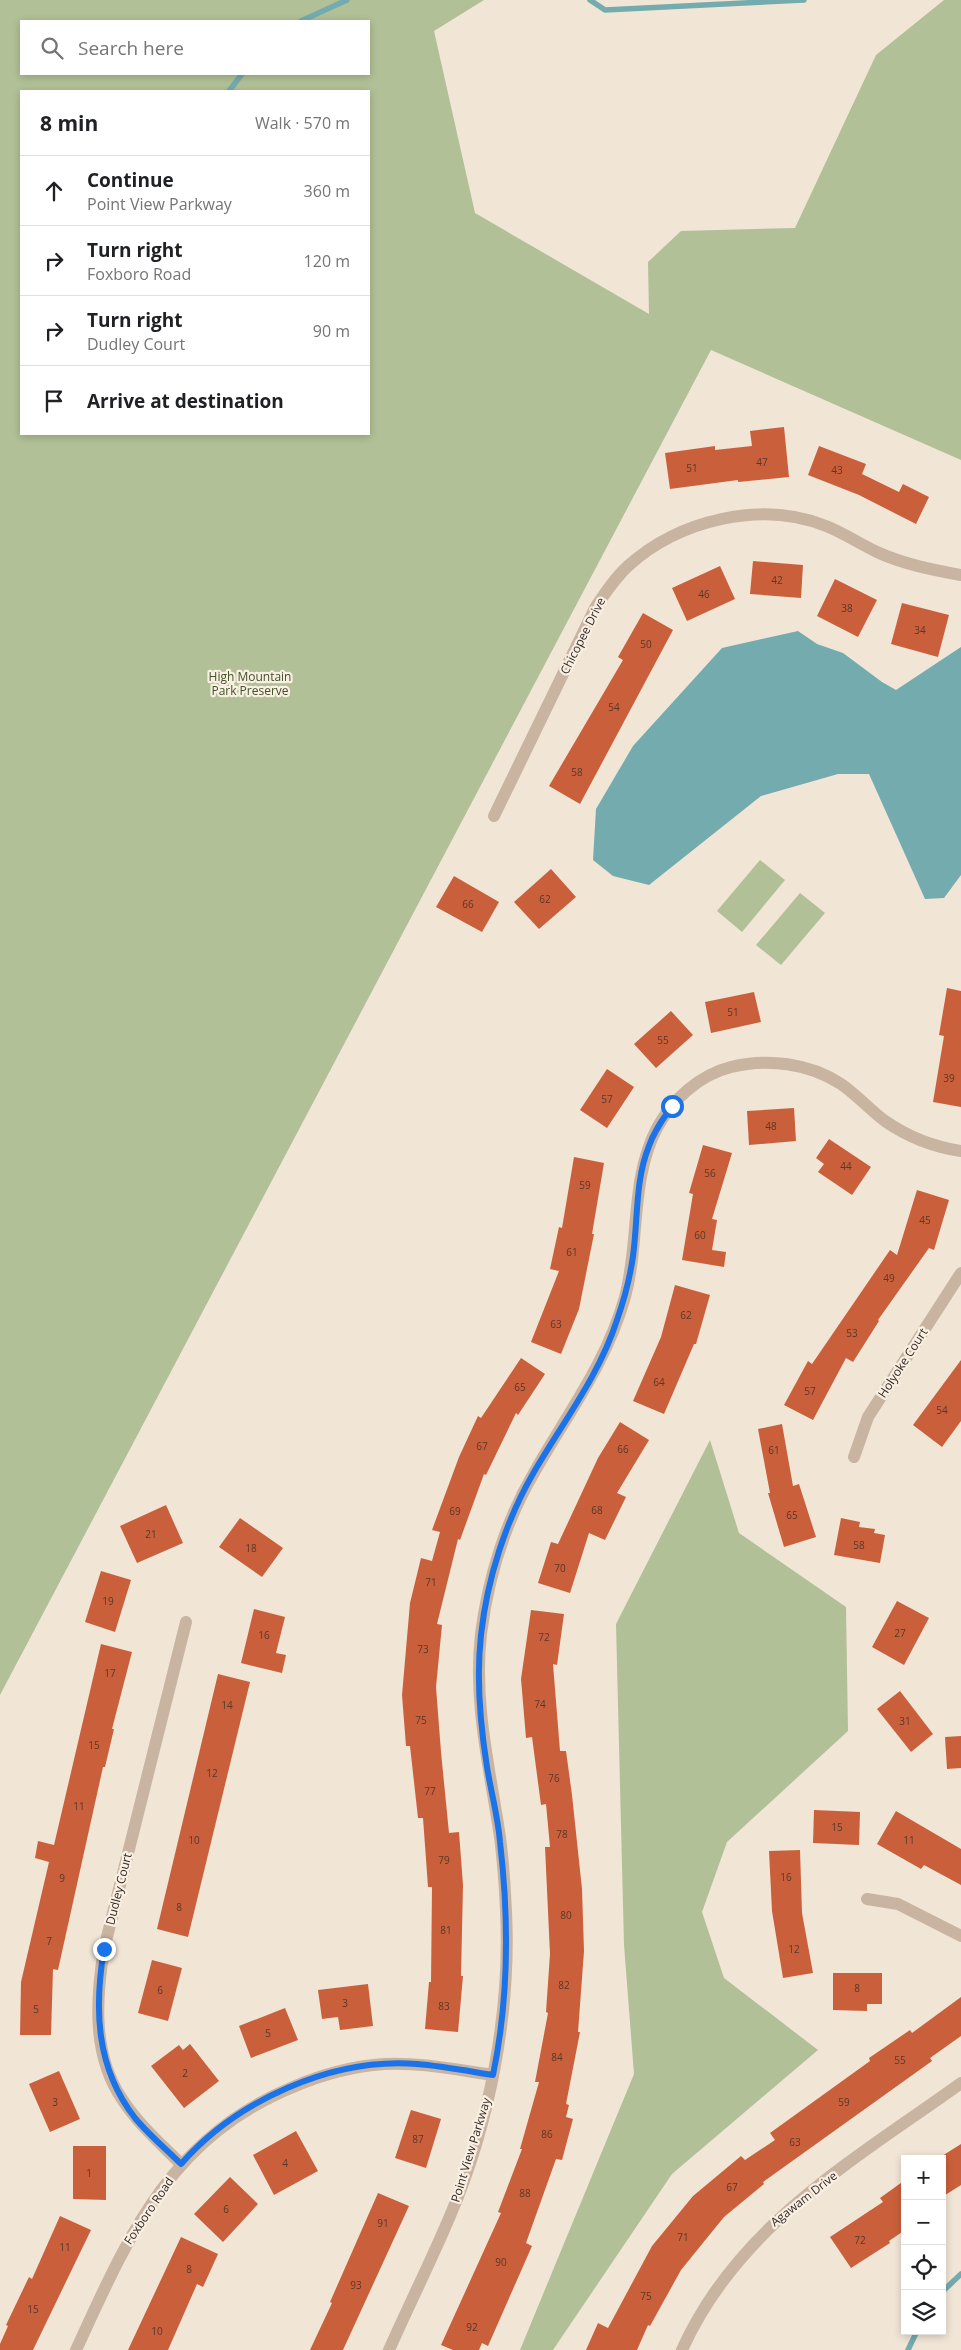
<!DOCTYPE html>
<meta charset="utf-8">
<style>
body{margin:0;font-family:"Open Sans",sans-serif;background:#f6f6f6;color:#202124}
.controls{position:absolute;right:15px;bottom:15px;display:grid;overflow:hidden;border-radius:0px;box-shadow:0 2px 8px #0003}
.controls button{width:45px;height:45px;display:grid;place-items:center;padding:0;border:0;border-bottom:1px solid #e0e0e0;background:#fff;color:#202124;font:25px sans-serif}
.stop{position:absolute;width:15px;height:15px;margin:-11px;border:4px solid #1a73e8;border-radius:50%;background:#fff}
.stop.end{background:#1a73e8;border-color:#fff;box-shadow:0 1px 5px #0008}
.list{margin:0;padding:0;list-style:none}
h2{display:flex;justify-content:space-between;align-items:center;height:65px;margin:0;padding:0 20px;font-size:21px}
h2 small{font-size:16px;font-weight:400;color:#757577}
.list li{display:grid;grid-template-columns:32px 1fr auto;gap:15px;align-items:center;box-sizing:border-box;height:70px;padding:0 20px;border-top:1px solid #e0e0e0}
.list b{display:block;font-size:19px;white-space:nowrap}
.list p{margin:0;font-size:16px;white-space:nowrap;color:#757577}
.list em{font-size:16px;font-style:normal;color:#757577}
.icon{flex:none;width:28px;height:28px;fill:none;stroke:currentColor;stroke-width:2;stroke-linecap:round;stroke-linejoin:round}
.map{position:relative;flex:none;width:961px;height:2350px;overflow:hidden}
.search{position:absolute;background:#fff;box-shadow:0 2px 8px #0003;left:20px;top:20px;width:350px;height:55px;display:flex;align-items:center;gap:12px;box-sizing:border-box;padding:0 18px;border-radius:0px;color:#757577;font-size:19px}
.panel{position:absolute;background:#fff;box-shadow:0 2px 8px #0003;left:20px;top:90px;width:350px;height:345px;border-radius:0px}
.map>svg:first-child{display:block}
.green{fill:#b1c096;fill-rule:evenodd}
.water{fill:#74abaf}
.lines{fill:none;stroke-linecap:round;stroke-linejoin:round}
.stream{stroke:#74abaf;stroke-width:5.5}
.building{fill:#ca603b}
.street{stroke:#c9b4a2;stroke-width:12}
.route{stroke:#1a73e8;stroke-width:6}
.labels{text-anchor:middle;stroke-width:4.5;stroke-linejoin:round;paint-order:stroke}
.number-label{font-size:10px;fill:#59372a}
.street-label{font-size:12px;fill:#332925;stroke:#f9efe2}
.park-label{font-size:12px;fill:#425228;stroke:#f9efe2}
</style>
<div class="map">
<svg width="961" height="2350" viewBox="0 0 961 2350">
<rect width="100%" height="100%" fill="#f1e5d6"/>
<g class="green">
<path d="M 0,0 L 484,0 L 434,31 L 475,213 L 649,314 L 648,262 L 681,231 L 795,228 L 876,55 L 944,0 L 961,0 L 961,460 L 711,350 L 0,1695 ZM 21,21 L 369,21 L 369,74 L 21,74 ZM 21,91 L 369,91 L 369,434 L 21,434 Z"/>
<polygon points="760,860 785,880 742,932 717,911"/>
<polygon points="800,893 825,913 781,965 756,945"/>
<polygon points="710,1440 739,1533 846,1607 848,1731 727,1842 702,1912 724,1978 818,2050 672,2174 553,2350 520,2350 634,2074 624,1945 616,1624"/>
</g>
<polygon class="water" points="798,631 817,644 843,653 882,682 896,690 961,647 961,875 944,898 925,899 869,774 838,774 761,796 649,885 613,876 593,860 596,809 633,746 722,648"/>
<g class="lines">
<g class="stream">
<polyline points="590,0 605,10 804,0"/>
<polyline points="301,21 347,0"/>
<polyline points="229,91 242,74"/>
<polyline points="942,2292 961,2274"/>
<polyline points="908,2350 917,2331"/>
</g>
</g>
<g class="building">
<polygon points="784,427 789,477 738,482 738,480 670,489 665,453 715,446 715,450 752,446 750,431"/>
<polygon points="819,446 866,464 862,474 899,492 903,484 929,497 916,524 859,495 808,475"/>
<polygon points="753,561 803,565 801,598 750,594"/>
<polygon points="720,566 735,599 687,621 672,588"/>
<polygon points="835,579 877,600 858,637 817,616"/>
<polygon points="902,603 949,615 938,657 891,644"/>
<polygon points="643,613 673,630 580,804 549,786 623,660 618,657"/>
<polygon points="551,869 576,897 539,929 514,902"/>
<polygon points="454,876 499,902 482,932 436,907"/>
<polygon points="947,988 961,991 961,1107 933,1102 944,1036 939,1035"/>
<polygon points="754,992 761,1022 711,1033 705,1002"/>
<polygon points="671,1011 693,1035 656,1068 634,1044"/>
<polygon points="607,1069 634,1087 607,1128 580,1110"/>
<polygon points="794,1108 796,1141 749,1145 747,1111"/>
<polygon points="829,1139 871,1167 852,1195 818,1172 824,1164 816,1158"/>
<polygon points="703,1145 732,1153 712,1219 717,1220 712,1250 726,1252 724,1267 682,1260 693,1194 689,1193"/>
<polygon points="574,1157 604,1163 592,1234 594,1234 579,1309 561,1354 531,1342 559,1271 550,1269 559,1227 562,1228"/>
<polygon points="917,1190 949,1200 934,1250 929,1248 878,1320 879,1321 853,1362 846,1358 813,1420 784,1405 808,1361 812,1364 890,1250 897,1255"/>
<polygon points="675,1285 710,1295 696,1344 694,1344 664,1414 633,1401 661,1337"/>
<polygon points="521,1358 545,1374 518,1415 516,1413 486,1475 484,1474 460,1540 458,1539 437,1624 442,1625 436,1687 441,1752 449,1833 459,1832 463,1885 461,1976 463,1976 458,2032 425,2029 429,1982 431,1982 432,1887 428,1887 423,1818 418,1818 410,1746 406,1746 402,1695 410,1603 421,1558 432,1561 440,1532 432,1530 459,1457 478,1416 481,1418"/>
<polygon points="961,1360 961,1421 942,1447 913,1425"/>
<polygon points="620,1422 649,1440 617,1493 626,1497 605,1540 589,1533 570,1593 538,1583 551,1542 558,1544 598,1458"/>
<polygon points="782,1424 793,1486 799,1484 816,1537 784,1547 768,1493 770,1493 758,1429"/>
<polygon points="166,1505 183,1543 137,1563 120,1526"/>
<polygon points="240,1518 283,1548 262,1577 219,1547"/>
<polygon points="841,1518 860,1522 859,1527 875,1529 874,1533 885,1535 880,1563 834,1555"/>
<polygon points="101,1571 131,1580 115,1632 85,1622"/>
<polygon points="897,1601 929,1618 904,1665 872,1647"/>
<polygon points="254,1609 285,1617 276,1653 286,1655 282,1673 241,1663"/>
<polygon points="531,1610 564,1614 557,1665 553,1664 560,1751 566,1751 572,1795 582,1889 584,1951 578,2032 580,2032 566,2104 569,2105 566,2117 573,2119 562,2160 556,2159 526,2243 532,2246 488,2346 482,2343 479,2350 453,2350 441,2345 501,2213 498,2212 522,2149 520,2149 539,2082 535,2082 548,2013 546,2012 550,1954 545,1847 550,1847 546,1804 541,1805 532,1737 526,1738 521,1679"/>
<polygon points="101,1644 132,1652 112,1729 114,1729 105,1767 103,1767 58,1970 53,1969 51,2035 20,2035 21,1982 49,1862 35,1858 38,1841 54,1845"/>
<polygon points="218,1674 250,1682 188,1937 157,1929"/>
<polygon points="900,1691 933,1734 911,1752 877,1709"/>
<polygon points="961,1736 961,1768 947,1769 945,1737"/>
<polygon points="814,1810 860,1812 859,1845 813,1843"/>
<polygon points="896,1811 961,1849 961,1885 924,1865 921,1869 877,1844"/>
<polygon points="800,1850 802,1913 813,1973 783,1978 772,1911 769,1851"/>
<polygon points="152,1960 182,1968 168,2021 138,2013"/>
<polygon points="833,1973 882,1973 882,2004 867,2004 867,2011 833,2010"/>
<polygon points="368,1984 373,2026 340,2030 338,2017 322,2019 318,1990"/>
<polygon points="961,1997 961,2036 930,2058 932,2061 763,2182 764,2184 724,2217 681,2270 650,2326 648,2325 637,2350 586,2350 598,2323 608,2328 652,2246 693,2196 741,2156 745,2160 775,2140 770,2133 870,2061 869,2058 910,2030 912,2033"/>
<polygon points="285,2008 298,2040 251,2058 239,2026"/>
<polygon points="190,2044 219,2081 184,2108 151,2066 179,2045 183,2050"/>
<polygon points="59,2071 80,2119 50,2132 29,2084"/>
<polygon points="411,2110 441,2119 426,2168 395,2158"/>
<polygon points="296,2131 318,2171 274,2195 253,2155"/>
<polygon points="961,2144 961,2185 942,2197 942,2156"/>
<polygon points="73,2146 106,2146 106,2200 73,2199"/>
<polygon points="230,2177 258,2204 223,2242 194,2214"/>
<polygon points="905,2180 905,2230 889,2241 890,2243 851,2268 830,2237 883,2202 880,2198"/>
<polygon points="378,2193 409,2206 343,2350 310,2350 332,2303 330,2302"/>
<polygon points="60,2216 91,2230 33,2350 0,2350 0,2344 8,2326 6,2325 29,2277 32,2279"/>
<polygon points="181,2237 218,2254 203,2287 197,2284 168,2350 128,2350"/>
</g>
<g class="lines">
<g class="street">
<path d="M 494,816 L 595,608 C 605,593 615,578 628,566 C 679,520 761,500 826,526 C 844,533 860,544 877,552 C 903,564 933,570 961,575"/>
<polyline points="854,1457 868,1417 961,1273"/>
<polyline points="867,1899 898,1904 961,1936"/>
<path d="M 181,2164 C 161,2144 138,2124 122,2099 C 92,2055 96,1998 104,1949 L 186,1622"/>
<path d="M 76,2350 C 128,2237 169,2138 293,2087 C 321,2075 353,2066 384,2064 C 421,2062 457,2070 493,2075"/>
<path d="M 389,2350 C 409,2305 431,2261 450,2216 C 490,2123 511,2011 506,1911 C 505,1887 503,1861 500,1837 C 490,1769 473,1703 481,1634 C 488,1578 506,1520 535,1471 C 568,1413 607,1362 625,1297 C 640,1242 630,1179 657,1128 C 672,1100 699,1075 731,1067 C 767,1058 809,1063 841,1084 C 857,1095 870,1110 885,1121 C 908,1137 934,1147 961,1151"/>
<path d="M 682,2350 C 738,2225 854,2160 961,2083"/>
</g>
</g>
<g class="lines">
<path class="route" d="M 104,1949 C 94,2009 96,2068 135,2118 C 149,2135 166,2149 181,2164 C 236,2101 332,2057 417,2064 C 442,2066 468,2071 493,2075 C 509,1998 509,1919 500,1842 C 498,1817 491,1792 487,1767 C 480,1723 476,1679 481,1635 C 487,1579 506,1520 534,1472 C 563,1422 599,1376 617,1320 C 624,1300 630,1278 633,1256 C 638,1220 635,1180 649,1146 C 654,1131 663,1119 672,1106"/>
</g>
<g class="labels">
<g class="number-label">
<text x="762" y="466">47</text>
<text x="692" y="472">51</text>
<text x="837" y="474">43</text>
<text x="777" y="584">42</text>
<text x="704" y="598">46</text>
<text x="847" y="612">38</text>
<text x="920" y="634">34</text>
<text x="646" y="648">50</text>
<text x="614" y="711">54</text>
<text x="577" y="776">58</text>
<text x="545" y="903">62</text>
<text x="468" y="908">66</text>
<text x="733" y="1016">51</text>
<text x="663" y="1044">55</text>
<text x="949" y="1082">39</text>
<text x="607" y="1103">57</text>
<text x="771" y="1130">48</text>
<text x="846" y="1170">44</text>
<text x="710" y="1177">56</text>
<text x="585" y="1189">59</text>
<text x="925" y="1224">45</text>
<text x="700" y="1239">60</text>
<text x="572" y="1256">61</text>
<text x="889" y="1282">49</text>
<text x="686" y="1319">62</text>
<text x="556" y="1328">63</text>
<text x="852" y="1337">53</text>
<text x="659" y="1386">64</text>
<text x="520" y="1391">65</text>
<text x="810" y="1395">57</text>
<text x="942" y="1414">54</text>
<text x="482" y="1450">67</text>
<text x="623" y="1453">66</text>
<text x="774" y="1454">61</text>
<text x="597" y="1514">68</text>
<text x="455" y="1515">69</text>
<text x="792" y="1519">65</text>
<text x="151" y="1538">21</text>
<text x="859" y="1549">58</text>
<text x="251" y="1552">18</text>
<text x="560" y="1572">70</text>
<text x="431" y="1586">71</text>
<text x="108" y="1605">19</text>
<text x="900" y="1637">27</text>
<text x="264" y="1639">16</text>
<text x="544" y="1641">72</text>
<text x="423" y="1653">73</text>
<text x="110" y="1677">17</text>
<text x="540" y="1708">74</text>
<text x="227" y="1709">14</text>
<text x="421" y="1724">75</text>
<text x="905" y="1725">31</text>
<text x="94" y="1749">15</text>
<text x="212" y="1777">12</text>
<text x="554" y="1782">76</text>
<text x="430" y="1795">77</text>
<text x="79" y="1810">11</text>
<text x="837" y="1831">15</text>
<text x="562" y="1838">78</text>
<text x="194" y="1844">10</text>
<text x="909" y="1844">11</text>
<text x="444" y="1864">79</text>
<text x="786" y="1881">16</text>
<text x="62" y="1882">9</text>
<text x="179" y="1911">8</text>
<text x="566" y="1919">80</text>
<text x="446" y="1934">81</text>
<text x="49" y="1945">7</text>
<text x="794" y="1953">12</text>
<text x="564" y="1989">82</text>
<text x="857" y="1992">8</text>
<text x="160" y="1994">6</text>
<text x="345" y="2007">3</text>
<text x="444" y="2010">83</text>
<text x="36" y="2013">5</text>
<text x="268" y="2037">5</text>
<text x="557" y="2061">84</text>
<text x="900" y="2064">55</text>
<text x="185" y="2077">2</text>
<text x="55" y="2106">3</text>
<text x="844" y="2106">59</text>
<text x="547" y="2138">86</text>
<text x="418" y="2143">87</text>
<text x="795" y="2146">63</text>
<text x="285" y="2167">4</text>
<text x="89" y="2177">1</text>
<text x="732" y="2191">67</text>
<text x="525" y="2197">88</text>
<text x="226" y="2213">6</text>
<text x="383" y="2227">91</text>
<text x="683" y="2241">71</text>
<text x="860" y="2244">72</text>
<text x="65" y="2251">11</text>
<text x="501" y="2266">90</text>
<text x="189" y="2273">8</text>
<text x="356" y="2289">93</text>
<text x="646" y="2300">75</text>
<text x="33" y="2313">15</text>
<text x="472" y="2331">92</text>
<text x="157" y="2335">10</text>
</g>
<g class="street-label">
<text transform="translate(583 636) rotate(-63)" y="4">Chicopee Drive</text>
<text transform="translate(903 1363) rotate(-57)" y="4">Holyoke Court</text>
<text transform="translate(119 1889) rotate(-76)" y="4">Dudley Court</text>
<text transform="translate(471 2150) rotate(-73)" y="4">Point View Parkway</text>
<text transform="translate(804 2199) rotate(-38)" y="4">Agawam Drive</text>
<text transform="translate(149 2211) rotate(-56)" y="4">Foxboro Road</text>
</g>
<g class="park-label">
<text x="250" y="681">High Mountain<tspan x="250" dy="14">Park Preserve</tspan></text>
</g>
</g>
</svg>
<div class="controls">
<button>+</button>
<button>−</button>
<button><svg class="icon" aria-label="locate" viewBox="0 0 24 24"><circle cx="12" cy="12" r="6"/><path d="M12 2v4M12 18v4M2 12h4M18 12h4"/></svg></button>
<button><svg class="icon" aria-label="layers" viewBox="0 0 24 24"><path d="M12 4l9 5-9 5-9-5zM3 14l9 5 9-5"/></svg></button>
</div>
<div class="stop" style="left:672px;top:1106px"></div>
<div class="stop end" style="left:104px;top:1949px"></div>
<div class="search"><svg class="icon" aria-label="search" viewBox="0 0 24 24"><circle cx="10" cy="10" r="6"/><path d="M15 15l6 6"/></svg>Search here</div>
<section class="panel">
<h2>8 min<small>Walk · 570 m</small></h2>
<ul class="list">
<li><svg class="icon" aria-label="ahead" viewBox="0 0 24 24"><path d="M12 20V5M6 11l6-6 6 6"/></svg><div><b>Continue</b><p>Point View Parkway</p></div><em>360 m</em></li>
<li><svg class="icon" aria-label="right" viewBox="0 0 24 24"><path d="M7 20v-9h11M14 6l5 5-5 5"/></svg><div><b>Turn right</b><p>Foxboro Road</p></div><em>120 m</em></li>
<li><svg class="icon" aria-label="right" viewBox="0 0 24 24"><path d="M7 20v-9h11M14 6l5 5-5 5"/></svg><div><b>Turn right</b><p>Dudley Court</p></div><em>90 m</em></li>
<li><svg class="icon" aria-label="arrive" viewBox="0 0 24 24"><path d="M6 21V4h12l-3 4 3 4H6"/></svg><div><b>Arrive at destination</b></div></li>
</ul>
</section>
</div>
